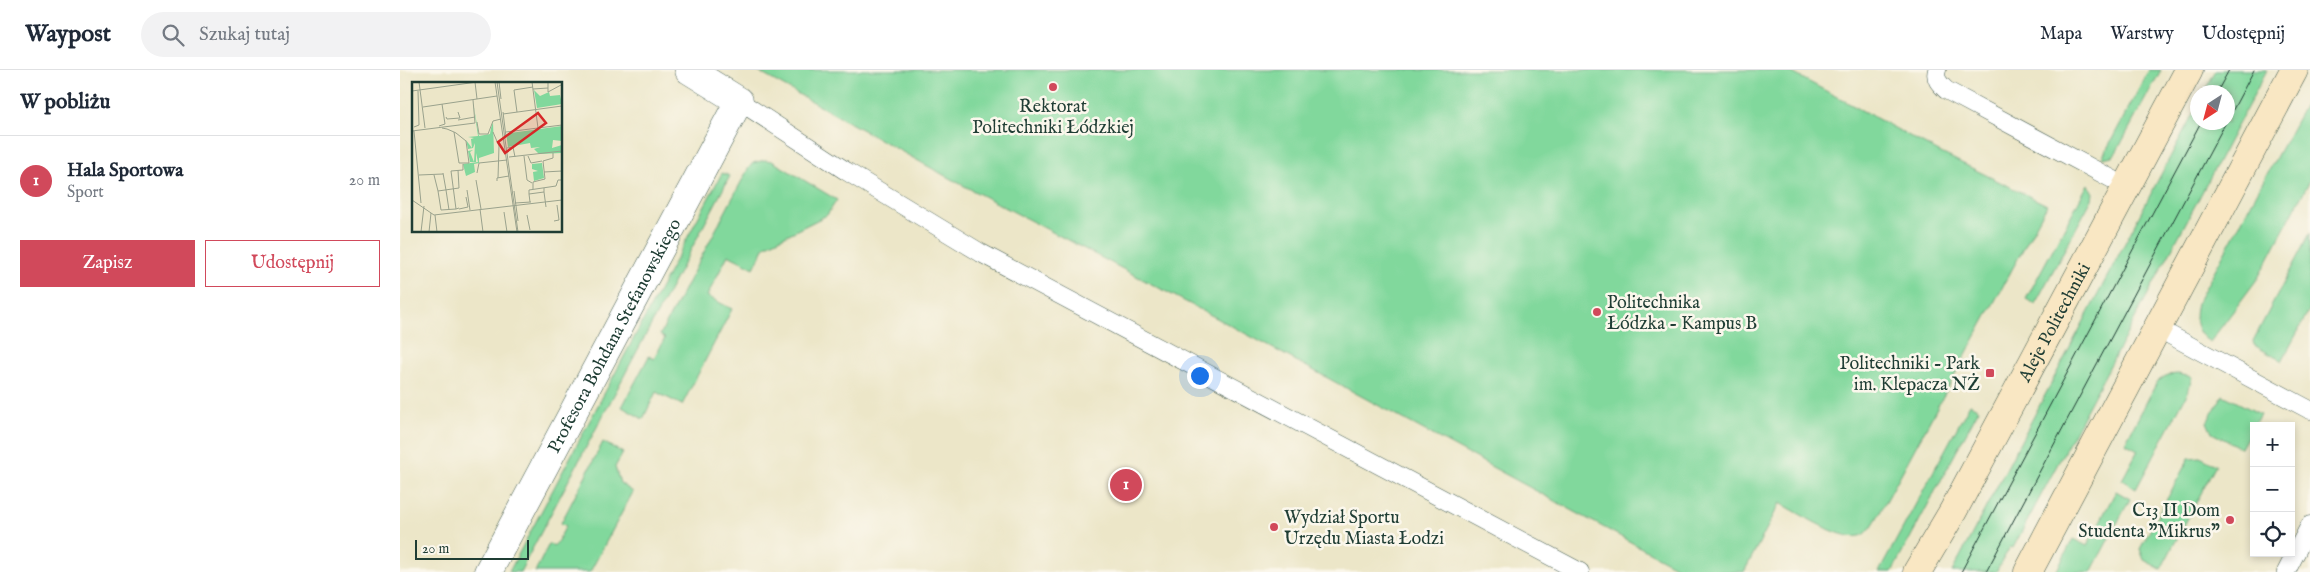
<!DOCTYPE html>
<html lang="pl">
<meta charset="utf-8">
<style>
body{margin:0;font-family:"IM FELL English",serif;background:#f2f2f3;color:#1f2937}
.controls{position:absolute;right:15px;bottom:15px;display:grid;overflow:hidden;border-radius:0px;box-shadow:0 2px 8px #0003}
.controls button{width:45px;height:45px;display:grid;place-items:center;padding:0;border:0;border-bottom:1px solid #e0e1e3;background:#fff;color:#1f2937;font:25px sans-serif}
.compass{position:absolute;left:1790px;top:15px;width:45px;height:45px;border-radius:50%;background:#fff;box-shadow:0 2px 8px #0003;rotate:216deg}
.scale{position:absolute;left:15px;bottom:12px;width:114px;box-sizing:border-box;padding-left:5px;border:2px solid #1f3d34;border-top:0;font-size:14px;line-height:18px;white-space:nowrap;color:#1f3d34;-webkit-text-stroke:4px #fbf7ec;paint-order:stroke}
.you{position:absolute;left:799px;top:305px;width:18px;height:18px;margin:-12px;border:4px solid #fff;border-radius:50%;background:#1a73e8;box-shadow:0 0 0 8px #1a73e833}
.badge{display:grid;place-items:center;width:32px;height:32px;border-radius:50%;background:#d1495b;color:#fff;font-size:16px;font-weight:700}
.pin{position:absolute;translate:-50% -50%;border:2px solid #fff;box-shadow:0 1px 5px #0006}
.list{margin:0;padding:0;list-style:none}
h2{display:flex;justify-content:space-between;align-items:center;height:65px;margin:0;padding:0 20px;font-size:21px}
h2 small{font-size:16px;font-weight:400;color:#747a83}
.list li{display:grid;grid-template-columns:32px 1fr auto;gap:15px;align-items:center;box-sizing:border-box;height:90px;padding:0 20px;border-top:1px solid #e0e1e3}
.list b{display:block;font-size:19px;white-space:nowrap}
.list p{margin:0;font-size:16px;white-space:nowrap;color:#747a83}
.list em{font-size:16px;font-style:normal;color:#747a83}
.actions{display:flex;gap:10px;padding:15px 20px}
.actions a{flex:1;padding:11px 0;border:1px solid #d1495b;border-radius:0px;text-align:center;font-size:18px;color:#d1495b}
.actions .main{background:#d1495b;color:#fff}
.icon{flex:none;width:28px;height:28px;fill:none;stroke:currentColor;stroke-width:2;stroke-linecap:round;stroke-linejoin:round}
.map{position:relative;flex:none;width:1910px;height:502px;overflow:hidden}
header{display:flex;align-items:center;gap:30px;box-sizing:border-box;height:70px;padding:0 25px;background:#fff;border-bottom:1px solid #e0e1e3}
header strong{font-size:24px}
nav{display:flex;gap:28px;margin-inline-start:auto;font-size:18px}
.search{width:350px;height:45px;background:#f2f2f3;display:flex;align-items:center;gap:12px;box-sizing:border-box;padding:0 18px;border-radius:28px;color:#747a83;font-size:19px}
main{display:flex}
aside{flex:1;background:#fff}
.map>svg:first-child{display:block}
.green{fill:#81d89c;stroke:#508a68}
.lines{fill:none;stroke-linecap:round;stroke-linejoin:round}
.service-casing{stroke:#3e564a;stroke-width:19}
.minor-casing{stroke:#3e564a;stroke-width:29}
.secondary-casing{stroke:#3e564a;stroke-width:29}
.service{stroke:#fff;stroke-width:18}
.minor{stroke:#fff;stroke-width:28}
.secondary{stroke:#f9e7c3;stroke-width:28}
.tram{stroke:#1f3d34;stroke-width:1}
.poi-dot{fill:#d1495b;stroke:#fbf7ec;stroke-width:2}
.labels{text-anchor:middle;stroke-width:5;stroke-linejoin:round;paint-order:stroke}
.poi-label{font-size:18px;fill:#1f3d34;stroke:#fbf7ec;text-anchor:start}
.street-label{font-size:18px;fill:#1f3d34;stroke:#fbf7ec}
.inset-road{fill:none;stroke:#9aa28d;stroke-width:1}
.view{fill:#d62828;fill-opacity:0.15;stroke:#d62828;stroke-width:2.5}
.inset-edge{fill:none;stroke:#1f3d34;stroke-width:2.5}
</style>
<header>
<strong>Waypost</strong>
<div class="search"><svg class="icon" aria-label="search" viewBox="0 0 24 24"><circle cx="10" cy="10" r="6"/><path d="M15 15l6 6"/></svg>Szukaj tutaj</div>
<nav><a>Mapa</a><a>Warstwy</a><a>Udostępnij</a></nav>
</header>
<main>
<aside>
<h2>W pobliżu<small></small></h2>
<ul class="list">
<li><span class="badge">1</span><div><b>Hala Sportowa</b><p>Sport</p></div><em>20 m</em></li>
</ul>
<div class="actions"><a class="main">Zapisz</a><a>Udostępnij</a></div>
</aside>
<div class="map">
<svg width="1910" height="502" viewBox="0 0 1910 502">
<rect width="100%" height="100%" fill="#fbf7ec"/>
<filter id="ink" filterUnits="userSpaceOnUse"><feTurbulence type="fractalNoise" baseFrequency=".02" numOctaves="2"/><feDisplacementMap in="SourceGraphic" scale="10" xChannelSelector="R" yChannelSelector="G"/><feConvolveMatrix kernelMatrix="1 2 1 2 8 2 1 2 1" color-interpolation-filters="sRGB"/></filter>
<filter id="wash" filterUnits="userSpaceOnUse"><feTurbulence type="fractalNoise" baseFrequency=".0096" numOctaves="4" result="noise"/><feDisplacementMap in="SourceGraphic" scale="20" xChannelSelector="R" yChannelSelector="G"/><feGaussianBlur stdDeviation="1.12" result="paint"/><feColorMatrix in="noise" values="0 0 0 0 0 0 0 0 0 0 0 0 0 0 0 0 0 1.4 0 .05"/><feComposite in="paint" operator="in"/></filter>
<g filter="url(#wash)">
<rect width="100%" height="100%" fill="#ece6c8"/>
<g class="green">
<path d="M 355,0 L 1387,0 L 1539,82 L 1647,135 L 1477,448 C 1474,453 1470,460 1465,464 C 1447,476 1398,442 1380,433 L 1344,502 L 1286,502 L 826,253 L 551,109 Z"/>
<polygon points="1749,0 1761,0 1717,81 1713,86 1702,88"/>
<polygon points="1816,0 1867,0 1613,478 1610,477 1596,502 1552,502 1797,36 1798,52 1828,52 1828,22 1804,22"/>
<path d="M 1910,25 L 1910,110 L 1858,208 L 1810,272 C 1795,263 1793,249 1797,233 Z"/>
<polygon points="365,90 372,91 437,130 427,145 365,176 354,198 328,185 307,226 332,239 282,335 256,322 243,349 222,337 249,286 254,289 265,268 260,265 348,99 353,93"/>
<polygon points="322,103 330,106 120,502 109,502"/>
<polygon points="1688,114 1693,123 1692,129 1635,234 1626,229"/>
<polygon points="1910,163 1910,239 1882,291 1854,275 1853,271"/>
<polygon points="1778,304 1792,307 1788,322 1736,419 1722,410 1738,380 1725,373 1757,312 1767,305"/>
<polygon points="1823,325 1860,344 1841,378 1812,363 1807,352"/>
<polygon points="1570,334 1579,339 1492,502 1479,502"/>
<polygon points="203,372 223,383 215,397 220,413 233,422 190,502 135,502 149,474 155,476 166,456 161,453"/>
<polygon points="1800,387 1816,395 1761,499 1744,490 1740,479 1789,388"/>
<polygon points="1716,421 1730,429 1691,502 1656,502 1673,469 1687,476"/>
</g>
</g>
<g filter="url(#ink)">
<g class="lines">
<g class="service-casing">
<g id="service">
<path d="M 1537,0 C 1534,9 1540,14 1546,20 L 1727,117"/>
<polyline points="339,31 446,101 581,183 1180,502"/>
<polyline points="1757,258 1910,340"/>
<polyline points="1886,502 1910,455"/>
</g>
</g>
<g class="minor-casing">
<g id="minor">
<path id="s1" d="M 88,502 L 339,31 L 289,0"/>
</g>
</g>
<g class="secondary-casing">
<g id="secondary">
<path id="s2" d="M 1517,502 L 1552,443 L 1789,0"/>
<polyline points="1628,502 1894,0"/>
</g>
</g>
<use href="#service" class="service"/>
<use href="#minor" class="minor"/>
<use href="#secondary" class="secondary"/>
<g class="tram">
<polyline points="1817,22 1829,0"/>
<polyline points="1828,49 1854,0"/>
<polyline points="1561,502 1801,52"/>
<polyline points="1586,502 1826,52"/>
</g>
</g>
</g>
<g class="poi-dot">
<circle cx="653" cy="17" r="5"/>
<circle cx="1197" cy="242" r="5"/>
<rect x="1585" y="298" width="10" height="10" rx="2.5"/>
<circle cx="1830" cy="450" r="5"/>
<circle cx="874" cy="457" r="5"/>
</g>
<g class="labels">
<g class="poi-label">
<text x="653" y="42" text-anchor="middle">Rektorat<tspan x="653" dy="21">Politechniki Łódzkiej</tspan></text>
<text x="1207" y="238">Politechnika<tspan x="1207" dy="21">Łódzka - Kampus B</tspan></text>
<text x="1580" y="299" text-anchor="end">Politechniki - Park<tspan x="1580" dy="21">im. Klepacza NŻ</tspan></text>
<text x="1820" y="446" text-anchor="end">C13 II Dom<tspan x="1820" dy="21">Studenta "Mikrus"</tspan></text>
<text x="884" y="453">Wydział Sportu<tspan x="884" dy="21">Urzędu Miasta Łodzi</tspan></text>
</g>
<g class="street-label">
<text dy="6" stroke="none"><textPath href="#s2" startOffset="285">Aleje Politechniki</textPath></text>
<text dy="6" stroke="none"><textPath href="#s1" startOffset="268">Profesora Bohdana Stefanowskiego</textPath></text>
</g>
</g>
<g transform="translate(12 12)">
<rect width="150" height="150" fill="#ece6c8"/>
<path d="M 122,8 L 128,14 L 137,10 L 138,14 L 148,13 L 150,22 L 125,26 ZM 61,20 L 67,54 L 78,52 L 79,46 L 81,40 L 82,71 L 67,76 L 67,81 L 62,82 L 63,90 L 54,94 L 51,82 L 66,80 L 64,71 L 64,80 L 58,80 L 56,69 L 61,68 L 58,70 L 62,80 L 63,61 L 61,66 L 56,67 L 54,58 L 60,66 L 59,57 L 62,56 L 56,55 L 66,54 ZM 150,44 L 150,59 L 141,58 L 140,66 L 150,63 L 150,71 L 127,72 L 122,67 L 128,65 L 119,66 L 118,61 L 96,65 L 94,51 L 95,55 L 98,51 ZM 130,81 L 132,96 L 122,99 L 121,90 L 126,89 L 120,87 L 120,82 Z" fill="#81d89c"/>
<path class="inset-road" d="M 7,0 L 13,46M 63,0 L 65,17M 83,0 L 105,150M 85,0 L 106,150M 87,0 L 89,17M 120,0 L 126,46M 136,0 L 136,10 L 149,3M 121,7 L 136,6M 0,9 L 65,0M 11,25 L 85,14M 91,30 L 94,55M 105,30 L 102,8 L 121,5M 91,32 L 150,24M 34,35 L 35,37 L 48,36 L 46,30M 46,38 L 63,35M 65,40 L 67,52 L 76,52 L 81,39 L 89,37M 27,44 L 33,42 L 30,22M 2,45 L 7,43 L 6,9M 30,46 L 35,47 L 42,50 L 44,51 L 54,59 L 57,81 L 47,81 L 42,50M 0,49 L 63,41 L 61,18M 2,49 L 9,121M 81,50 L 87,64 L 86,96M 94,50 L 150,43M 95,66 L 101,65 L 103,75M 112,74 L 115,98 L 120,101M 116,74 L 119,81 L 130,79M 97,75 L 150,69M 132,90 L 150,89M 31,91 L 34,108M 65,91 L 67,81 L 95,78M 7,93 L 31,92M 22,93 L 26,109M 64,98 L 69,127M 85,99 L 85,96 L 97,94M 121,107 L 121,100 L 133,97 L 131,79 L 141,76 L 141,71M 34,108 L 37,128M 55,108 L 58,128M 102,109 L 106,139M 132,110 L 134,125M 117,112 L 117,108 L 144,104 L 146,98 L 150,98M 0,118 L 22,133 L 150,118M 118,120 L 117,112 L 132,110 L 132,106M 103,121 L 119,120M 47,126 L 44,127 L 39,89 L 51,88 L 51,82M 44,127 L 29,128 L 26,109 L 47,106 L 46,88M 47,127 L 56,125 L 54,115M 68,127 L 71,150M 92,130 L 95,150M 23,133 L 25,150M 115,133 L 118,148M 142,139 L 147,138 L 145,123M 9,150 L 12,124M 17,150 L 19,131M 27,150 L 57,150"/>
<path class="view" d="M 126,31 L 134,41 L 93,71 L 86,60 Z"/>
<rect width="150" height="150" class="inset-edge"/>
</g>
</svg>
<div class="controls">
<button>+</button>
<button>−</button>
<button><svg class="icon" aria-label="locate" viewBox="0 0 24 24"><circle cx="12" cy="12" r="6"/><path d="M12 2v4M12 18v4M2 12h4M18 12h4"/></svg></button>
</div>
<svg class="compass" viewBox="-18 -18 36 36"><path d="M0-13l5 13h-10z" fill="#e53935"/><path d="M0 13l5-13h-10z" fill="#747a83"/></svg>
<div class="scale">20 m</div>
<div class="you"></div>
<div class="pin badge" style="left:726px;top:415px">1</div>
</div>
</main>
